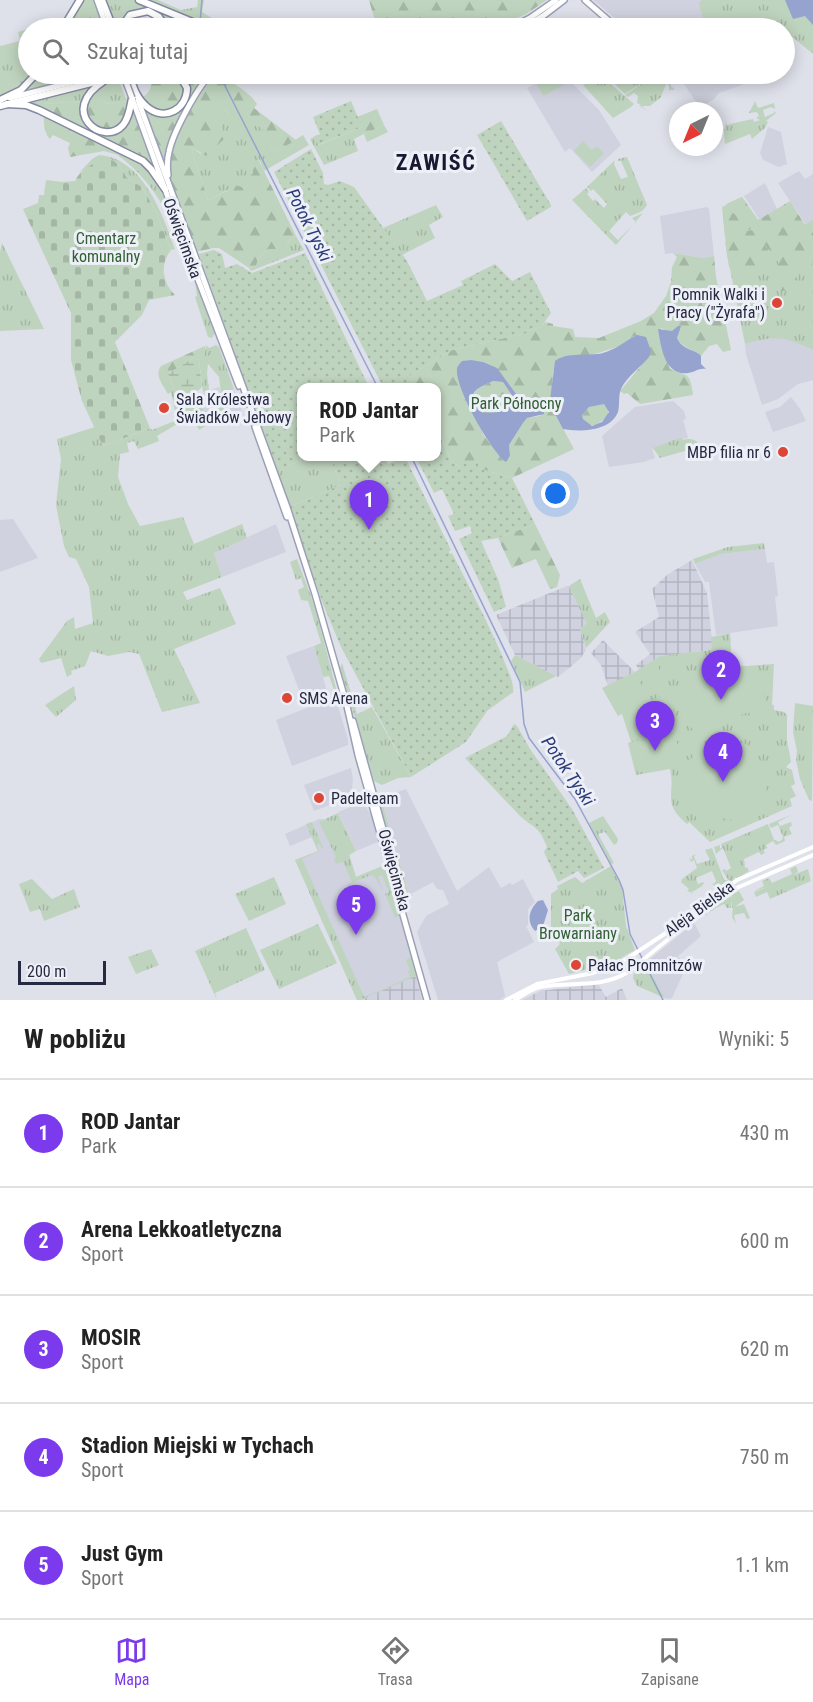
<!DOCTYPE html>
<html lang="pl">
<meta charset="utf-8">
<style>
body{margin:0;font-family:"Roboto Condensed",sans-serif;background:#f6f6f6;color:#222}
.compass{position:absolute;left:669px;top:102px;width:54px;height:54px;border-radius:50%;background:#fff;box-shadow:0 3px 15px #0003;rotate:223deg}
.scale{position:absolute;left:18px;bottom:15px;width:88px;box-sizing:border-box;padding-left:6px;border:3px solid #262942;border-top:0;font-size:16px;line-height:21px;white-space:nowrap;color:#262942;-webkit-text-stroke:4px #eef0f7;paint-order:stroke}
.you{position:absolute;left:556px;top:494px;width:21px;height:21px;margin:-15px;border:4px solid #fff;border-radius:50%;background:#1a73e8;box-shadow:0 0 0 9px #1a73e833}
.badge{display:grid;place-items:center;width:39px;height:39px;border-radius:50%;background:#7c3aed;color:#fff;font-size:20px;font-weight:700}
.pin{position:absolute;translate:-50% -50px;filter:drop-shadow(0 2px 3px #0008)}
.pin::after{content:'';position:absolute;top:32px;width:21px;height:18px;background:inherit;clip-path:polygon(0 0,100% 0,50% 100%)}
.popup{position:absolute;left:297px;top:383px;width:144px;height:78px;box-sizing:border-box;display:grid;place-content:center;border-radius:12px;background:#fff;filter:drop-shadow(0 2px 4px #0005);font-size:20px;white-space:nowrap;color:#767676}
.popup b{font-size:22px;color:#222}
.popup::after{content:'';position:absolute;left:50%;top:100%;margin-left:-12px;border:12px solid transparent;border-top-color:#fff}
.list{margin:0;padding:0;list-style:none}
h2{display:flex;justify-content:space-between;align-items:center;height:78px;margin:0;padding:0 24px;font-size:26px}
h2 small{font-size:20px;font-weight:400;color:#767676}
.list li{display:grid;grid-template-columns:39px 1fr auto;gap:18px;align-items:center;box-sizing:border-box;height:108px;padding:0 24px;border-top:2px solid #e0e0e0}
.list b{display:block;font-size:22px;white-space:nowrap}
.list p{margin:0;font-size:20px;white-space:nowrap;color:#767676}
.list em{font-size:20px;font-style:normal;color:#767676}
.icon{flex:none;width:33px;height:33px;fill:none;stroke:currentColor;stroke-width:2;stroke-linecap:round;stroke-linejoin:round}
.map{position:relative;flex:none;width:813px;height:1000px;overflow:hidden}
.search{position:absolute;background:#fff;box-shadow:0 3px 15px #0003;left:18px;right:18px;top:18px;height:66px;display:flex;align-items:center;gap:15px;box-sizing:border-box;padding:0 21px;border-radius:33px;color:#767676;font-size:22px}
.sheet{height:618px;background:#fff}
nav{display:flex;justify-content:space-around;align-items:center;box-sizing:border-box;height:84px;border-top:2px solid #e0e0e0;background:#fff;font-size:16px;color:#767676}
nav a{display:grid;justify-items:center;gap:3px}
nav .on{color:#7c3aed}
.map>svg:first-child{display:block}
.built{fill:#d0d2df}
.industrial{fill:url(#industrial-grid)}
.grass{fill:url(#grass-tufts)}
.forest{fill:url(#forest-firs);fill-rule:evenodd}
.wetland{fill:url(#wetland-marsh)}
.cemetery{fill:url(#cemetery-stones)}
.garden{fill:url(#garden-dots)}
.pitch{fill:#bfd4be}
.water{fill:#95a3ce;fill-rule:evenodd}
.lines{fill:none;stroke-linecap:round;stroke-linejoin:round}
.stream{stroke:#95a3ce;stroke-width:1.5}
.primary-casing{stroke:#9ca0b7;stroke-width:8}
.trunk-casing{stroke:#8488a2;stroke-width:9}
.secondary{stroke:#fff;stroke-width:4}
.primary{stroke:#fff;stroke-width:5}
.trunk{stroke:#fff;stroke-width:6}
.primary-bridge-casing{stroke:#9ca0b7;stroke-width:8;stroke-linecap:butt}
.primary-bridge{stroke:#fff;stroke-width:5}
.poi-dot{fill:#dd4535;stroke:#eef0f7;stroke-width:2}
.labels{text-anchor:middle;stroke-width:6;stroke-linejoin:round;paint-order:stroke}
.park-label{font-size:16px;fill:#316034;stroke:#eef0f7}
.street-label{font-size:16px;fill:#262942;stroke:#eef0f7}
.poi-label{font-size:16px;fill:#262942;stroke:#eef0f7;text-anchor:start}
.water-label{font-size:18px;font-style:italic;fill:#2b3b7b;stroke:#eef0f7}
.district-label{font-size:22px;font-weight:bold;letter-spacing:1.5px;fill:#181a33;stroke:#eef0f7}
</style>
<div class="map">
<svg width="813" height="1000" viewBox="0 0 813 1000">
<defs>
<pattern id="industrial-grid" width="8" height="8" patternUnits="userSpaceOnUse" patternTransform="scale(1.5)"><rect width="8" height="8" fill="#d0d2df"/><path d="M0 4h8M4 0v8" fill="none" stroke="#b2b4c1"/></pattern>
<pattern id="grass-tufts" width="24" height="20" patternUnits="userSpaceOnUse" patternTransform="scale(1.5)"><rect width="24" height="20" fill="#bfd4be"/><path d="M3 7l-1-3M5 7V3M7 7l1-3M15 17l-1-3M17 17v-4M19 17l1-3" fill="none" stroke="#a4b6a4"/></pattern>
<pattern id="forest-firs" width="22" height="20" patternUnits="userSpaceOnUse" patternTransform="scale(1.5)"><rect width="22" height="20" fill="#bfd4be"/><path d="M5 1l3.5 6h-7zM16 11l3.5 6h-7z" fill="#a4b6a4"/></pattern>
<pattern id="wetland-marsh" width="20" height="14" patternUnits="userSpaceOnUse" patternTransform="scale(1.5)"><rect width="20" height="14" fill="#bfd4be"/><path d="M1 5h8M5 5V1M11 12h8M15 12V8" fill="none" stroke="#a4b6a4"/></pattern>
<pattern id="cemetery-stones" width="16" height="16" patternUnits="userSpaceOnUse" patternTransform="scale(1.5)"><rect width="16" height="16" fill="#bfd4be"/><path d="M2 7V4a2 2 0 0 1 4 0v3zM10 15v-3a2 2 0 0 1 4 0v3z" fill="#a4b6a4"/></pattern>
<pattern id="garden-dots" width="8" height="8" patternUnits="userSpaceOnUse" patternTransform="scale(1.5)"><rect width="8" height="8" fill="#bfd4be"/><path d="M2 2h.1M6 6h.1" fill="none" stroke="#a4b6a4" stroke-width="1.8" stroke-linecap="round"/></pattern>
</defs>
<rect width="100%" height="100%" fill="#dee0ea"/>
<g class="built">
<polygon points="593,0 732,0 746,28 627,28"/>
<polygon points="553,74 563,74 599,110 621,145 592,172 570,148 565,152 527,88"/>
<polygon points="677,74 741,74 749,80 742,85 719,93 713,100 702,106 697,103"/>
<polygon points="768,127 781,132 787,164 779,167 763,160 760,153"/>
<polygon points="799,171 805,179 813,174 813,220 806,225 778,183"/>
<polygon points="765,183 777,209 759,219 744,196"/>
<polygon points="707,207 709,209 714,256 703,258 673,253 665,254 660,216"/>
<polygon points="766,338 790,338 813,350 813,380 798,384 778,399 762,405 746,354 745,344"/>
<polygon points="219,387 221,393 234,389 243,415 229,421 222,405 203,412 194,396"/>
<polygon points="791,397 800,409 806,421 773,432 765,412 780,407"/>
<polygon points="673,401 684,411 686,419 683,420 688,438 683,439 682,437 652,449 655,458 644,462 609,467 602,436 635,407"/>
<polygon points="13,519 38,558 0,572 0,520"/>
<polygon points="276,524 286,552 222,577 214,553"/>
<polygon points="765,549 767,563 774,562 778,596 775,597 778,626 716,635 709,582 705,582 695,564 721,554"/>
<polygon points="314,646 326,688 325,695 304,703 286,656"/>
<polygon points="335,697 348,739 348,745 292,766 276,720"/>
<polygon points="351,768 353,779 352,789 348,796 343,800 314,811 304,785"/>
<polygon points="406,789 457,891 489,867 501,888 510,883 512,885 523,879 535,902 528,909 528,925 526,926 534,942 497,962 505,996 500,1000 438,1000 417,932 426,916 449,904 443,890 437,889 433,882 409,895 381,798"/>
<polygon points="363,802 372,817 378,842 356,851 338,812"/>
<polygon points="319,819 323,819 349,854 356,877 385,865 416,976 360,1000 357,1000 295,860 318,851 312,837 290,846 285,834"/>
<polygon points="694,923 701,936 678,956 686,967 672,998 669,999 665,998 645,963"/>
</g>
<g class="industrial">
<polygon points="692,560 707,593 713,650 660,656 639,670 636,665 650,654 635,632 659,617 652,589 667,575"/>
<polygon points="567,586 569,586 588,625 580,628 586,650 580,659 558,677 515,655 496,615"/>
<polygon points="603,640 635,672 608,686 601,665 591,653"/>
<polygon points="416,976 422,1000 360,1000"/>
<polygon points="598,984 606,997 622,988 627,1000 522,1000 540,991"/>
</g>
<g class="grass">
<path d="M 105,0 L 135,0 L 204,28 L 167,28 C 162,23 156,14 150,10 C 137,2 124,18 119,28 L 116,28 Z"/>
<path d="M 152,0 L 158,0 L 181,10 L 197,7 L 198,0 L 204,0 L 202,12 L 228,28 C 202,28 175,13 151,2 Z"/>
<path d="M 702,0 L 813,0 L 813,54 L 785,31 L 784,28 L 712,28 C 704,22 701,13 699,3 Z"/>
<polygon points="28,29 28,74 32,74 22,86 0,96 0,46 20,41 18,32"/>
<polygon points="37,74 75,74 80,76 22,92"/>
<polygon points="606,74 614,77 617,74 625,74 628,76 630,74 655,74 625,94 605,75"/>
<polygon points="656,74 660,74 675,90 669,90 669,85 666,84 661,97 650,106 642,106 647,111 639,105 641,105 637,103 638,96 634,93 628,97 625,95"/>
<polygon points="602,76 634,104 631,107 613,118 583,85"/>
<polygon points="119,81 127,101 111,104 97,99 86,99 104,83"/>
<polygon points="94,85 86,93 82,101 44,104 40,108 22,103"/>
<polygon points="755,101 758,108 774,103 775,109 771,107 763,110 765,117 774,113 774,111 776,113 766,121 768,122 765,128 752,139 750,134 725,144 724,132 726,122 727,126 730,124 753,119 754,122 760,120 756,118 759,116 757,112 749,113"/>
<polygon points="222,107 229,114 248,116 258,124 265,132 274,153 303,135 309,145 264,171 259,159 248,185 245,188 228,190 208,200 192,152 193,148 201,154 222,126 211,116 213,112"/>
<polygon points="384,125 388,132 367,142 364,134 354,139 358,151 324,165 310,139 315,136 319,145 362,127 364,134"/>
<path d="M 122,152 L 147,166 L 160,184 L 169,209 L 165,210 C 153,187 138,171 118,155 Z"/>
<path d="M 99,155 C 143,158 163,215 175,249 L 171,250 L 157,214 L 142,187 L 127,178 L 119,165 L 111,159 L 90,166 L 79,173 L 92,159 Z"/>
<path d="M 627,157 L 647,205 C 643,212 638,213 630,216 L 626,212 L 609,231 L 618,240 L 636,222 L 632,218 L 643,213 L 616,245 L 572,200 L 586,188 L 589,192 L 587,194 L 593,201 L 595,199 L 604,208 L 607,204 L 593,189 L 591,191 L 587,187 L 615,160 L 614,164 L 621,179 L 628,177 L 621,161 L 618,161 L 618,159 Z"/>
<path d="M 742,197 L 758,220 L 790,201 L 805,225 L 813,220 L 813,350 C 784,336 776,335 745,344 L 727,254 L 722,207 Z"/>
<polygon points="436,205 443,217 429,225 435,238 402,255 383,228"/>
<polygon points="296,236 304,250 251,271 249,268 256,266 258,259 268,249 285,249 290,239"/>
<polygon points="2,243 44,329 0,331 0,252"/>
<polygon points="195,281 215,332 212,338 208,337 195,297 197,296"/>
<polygon points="206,345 209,348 216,345 219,347 234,389 221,393 219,377 208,364 207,374 209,390 203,392 199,360 205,353"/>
<polygon points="194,396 204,412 222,405 225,411 212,422 199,430 188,410 182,421 157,436 159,441 138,449 134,441 127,443 129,452 120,454 118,477 128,504 140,526 183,517 194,544 242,524 247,538 214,553 222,577 183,592 187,600 220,588 236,624 174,649 200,703 162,712 139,654 129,652 108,656 91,651 85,666 71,671 72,674 67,677 61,658 41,663 39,659 67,621 74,617 75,629 93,623 89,587 76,559 69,557 64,546 56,505 61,459 57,439 95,427 103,446 150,428 152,430 177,420 175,411"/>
<path d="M 682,437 L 683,440 C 690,438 698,439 699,447 L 660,458 L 653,448 Z"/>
<polygon points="308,457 330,457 341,485 289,507 275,469 279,470"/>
<polygon points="764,543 765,549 721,554 695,564 693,559 728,547"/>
<polygon points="297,559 315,607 337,692 335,693 329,676 323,677 314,646 321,643 308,601 301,600 298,590 304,587 301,578 296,580 290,562"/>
<polygon points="580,579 596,618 605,612 610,622 586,648 580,628 587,624 569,586"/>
<path d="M 730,633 L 732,667 L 774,664 L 772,705 L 774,705 L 774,710 L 784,712 L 787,715 L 787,740 L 791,762 L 786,767 L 792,770 L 795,784 L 791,786 L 796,796 L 790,799 L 792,806 L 710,842 L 689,822 L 687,824 C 661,802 676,795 670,769 L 636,775 L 628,743 L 631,742 L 622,714 L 618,716 L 602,688 L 635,672 L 660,656 L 712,650 L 711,637 Z"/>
<polygon points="515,655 556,676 525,692 511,661"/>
<polygon points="342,663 357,714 372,707 411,777 398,778 382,785 374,781 340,668"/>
<polygon points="74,686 76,700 56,717 45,705"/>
<polygon points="795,703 813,706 812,801 809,800 800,779 796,760 797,751 793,732"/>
<polygon points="380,795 409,895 414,895 409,896 403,894 378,801"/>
<polygon points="338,813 356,851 349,855 356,877 385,865 399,916 393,918 395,917 385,894 389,892 382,875 378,877 383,891 375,877 371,875 350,884 356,901 352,900 354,898 348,884 352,882 343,862 336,864 334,859 336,857 319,822"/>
<polygon points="791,815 778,822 780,826 791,822 792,825 789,828 792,834 784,837 785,841 776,845 773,841 766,845 767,848 763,850 765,853 761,855 759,852 744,859 745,868 747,867 749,871 737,879 735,877 734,880 719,889 726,883 717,890 712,883 714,884 716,881 712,871 696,878 698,884 703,882 704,883 702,886 694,891 692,891 693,893 687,891 689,889 681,882 682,879 697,868 694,860 691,862 689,858 692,860 692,856 696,854 694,857 697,864 710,860 705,850 712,848 724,880 729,881 722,870 725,869 726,871 731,868 723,848 716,854 714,847 720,845 720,849 722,847 721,844 768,824 774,840 776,840 778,842 782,840 783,837 778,825 771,828 769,824"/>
<polygon points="603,816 618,839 617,843 614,845 605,832 598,834 614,863 611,864 589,823"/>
<polygon points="312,822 323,847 322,849 320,844 317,844 319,851 302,859 362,992 365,997 410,977 408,971 410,970 406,960 411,957 416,976 360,1000 357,1000 295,860 318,851 306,824"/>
<polygon points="611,866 622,888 626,926 635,950 614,962 569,974 555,949 560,944 551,927 551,894 558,889 557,886 575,877 582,883"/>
<polygon points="796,866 798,872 793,875 808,869 811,881 770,899 767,892 756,897 754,892 767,887 754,891 764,886 762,881 769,878 772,883 792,874 790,869"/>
<polygon points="274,877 286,904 249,921 235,894"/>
<polygon points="32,879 52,899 74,889 80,907 44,921 40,909 30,912 19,884"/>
<polygon points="739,891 744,900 735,907 744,904 750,918 747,919 744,913 734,915 736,924 732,917 733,908 732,908 731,900 731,908 727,908 724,904 714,909 714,911 713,910 706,914 707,916 704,913 731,895 731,900 732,894"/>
<polygon points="318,924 337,963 279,989 260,950"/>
<polygon points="246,928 265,970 215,993 217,1000 195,951"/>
<polygon points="151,949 159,965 136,974 128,957"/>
<polygon points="645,963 665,998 637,986 633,978 634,972"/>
</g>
<g class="forest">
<polygon points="82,0 94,0 103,28 87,26 66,28"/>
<polygon points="369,0 547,0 526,14 493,28 377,28"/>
<path d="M 151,74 L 177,74 C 190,86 185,95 177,109 L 157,112 L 146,104 L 143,97 C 152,90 152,85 151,74 Z"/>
<polygon points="182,74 209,74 172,138 165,167 144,107 170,115 189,94"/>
<path d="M 216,74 L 222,74 C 234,86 247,89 257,104 L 254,108 L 296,140 L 274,153 L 270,144 L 267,144 L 264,137 L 265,132 L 248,116 L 234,125 L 229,114 L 222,107 L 217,112 L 213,112 L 212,116 L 222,126 L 224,139 L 206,156 L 193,148 L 192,152 L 208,200 L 231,189 L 235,185 L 245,188 L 248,185 L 248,178 L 253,173 L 253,164 L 258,159 L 296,236 L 290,239 L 285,249 L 268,249 L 258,259 L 256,266 L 249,268 L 219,248 L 214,248 L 195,252 L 170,177 C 169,168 169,158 172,148 C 177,130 203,88 216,74 Z"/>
<path d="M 86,99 L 97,99 L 111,104 L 127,101 C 129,114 123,121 115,129 L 101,129 L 87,120 Z"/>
<polygon points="82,101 81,110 88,126 116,132 132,108 154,166 153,167 40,108 43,104"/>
<polygon points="377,109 384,125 364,134 357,117"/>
<path d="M 44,116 L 122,152 L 118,155 L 104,151 L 70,157 L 68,148 L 70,143 L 53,135 L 50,139 C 45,135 43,123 44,116 Z"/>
<polygon points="742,197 758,220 777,209 786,214 789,228 778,227 789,229 794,260 793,261 794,261 797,281 792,278 787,277 798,283 799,289 782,291 780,278 784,277 780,275 778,261 753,230 775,227 752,229 726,204"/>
<polygon points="795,210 805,225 813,220 813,235 811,235 813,236 812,266 807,263 796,261 791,229 805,234 807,233 791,228 788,212"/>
<polygon points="731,211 751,229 744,232 752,230 765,245 774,262 762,265 753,272 736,272 729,267 725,242 730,239 725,237 723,216"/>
<path d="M 673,253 L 703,258 L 714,256 L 716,277 L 731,350 L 723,352 L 717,344 L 709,346 L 701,356 C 693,349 682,348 677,338 L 680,326 L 678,326 L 674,331 L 670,332 L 661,328 L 661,346 L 670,369 C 689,377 690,372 693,395 L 640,404 L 627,393 L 624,394 L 620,391 L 649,356 L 634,336 L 620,346 L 595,354 L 553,371 L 551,406 L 574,449 L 512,478 L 478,468 L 477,460 L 462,468 L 452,462 L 437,429 L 436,388 L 416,387 L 410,375 L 452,350 L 526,333 L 526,331 L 541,327 L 545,322 L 553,324 L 553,326 L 573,329 L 575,337 L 599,338 L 641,321 L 654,313 L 666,296 L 671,282 L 672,267 L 677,257 ZM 467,360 L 483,362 L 519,398 L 526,402 L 541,399 L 540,416 L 527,418 L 523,423 L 509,445 L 510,457 L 504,461 L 484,436 L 459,380 Z"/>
<path d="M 205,346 L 205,353 L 199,360 L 193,358 L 168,374 L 175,390 L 168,394 C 163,385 154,375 161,366 Z"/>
<path d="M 493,381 L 503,382 L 513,397 L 513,402 L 499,412 L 483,413 L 478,409 L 472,397 C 475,388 485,385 493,381 Z"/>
<path d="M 598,404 L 604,404 L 608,409 L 608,416 L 596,425 C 589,426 583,422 582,415 L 589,407 Z"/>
<polygon points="535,524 560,575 557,587 550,589 536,559 512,568 498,538"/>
</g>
<polygon class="wetland" points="193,358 199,360 202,387 175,411 171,392 175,390 168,374"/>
<path class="cemetery" d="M 111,159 L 119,165 L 127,178 L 142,187 L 157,214 L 171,250 C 159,265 163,283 175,295 L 149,300 L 142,315 L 115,342 L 150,428 L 103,446 L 82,401 L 71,360 L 71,313 L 23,209 L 38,203 L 39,195 L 44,195 L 46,180 L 62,182 L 75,181 C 82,167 96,161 111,159 Z"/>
<g class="garden">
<polygon points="351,101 362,127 318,145 315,136 320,134 313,117"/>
<polygon points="501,121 551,205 551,207 527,221 477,135"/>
<polygon points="311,149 323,173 324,184 328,185 340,181 354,187 407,261 427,301 463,285 461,281 495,264 512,281 530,272 551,313 541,327 526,331 527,333 452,350 410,375 416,387 383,387 274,172"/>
<polygon points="214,250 222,254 225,268 237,264 252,273 305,253 367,383 359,387 302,388 302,456 308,457 279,470 275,469 199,254"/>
<polygon points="437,430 452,462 462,468 464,462 478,460 478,468 512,478 535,524 498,538 481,541 498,579 506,607 494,612 459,539 472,533 470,526 455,531 448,516 454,514 442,489 434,493 416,457 436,456"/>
<path d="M 330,457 L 384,457 L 388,464 L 405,457 L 451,550 L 449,552 L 450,554 L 452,553 C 462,573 518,678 513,692 L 487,711 L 466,742 L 411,777 L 341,647 L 323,604 L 289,507 L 341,485 Z"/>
<path d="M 514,724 L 517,726 L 530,749 L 572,809 L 604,868 L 584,878 L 578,871 L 558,882 L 544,852 L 547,847 C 539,826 535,829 520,816 L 465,758 L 507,736 Z"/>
</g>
<g class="pitch">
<polygon points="556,74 562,74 567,83 543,96 537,84"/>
<polygon points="583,141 592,150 597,146 604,153 590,167 574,151"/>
<polygon points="656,663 667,684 652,691 642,670"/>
<path d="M 757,666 L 767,708 L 750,714 L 748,712 L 695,734 C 688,717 664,705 687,686 L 686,683 L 715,671 L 715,667 Z"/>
<polygon points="635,674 647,695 632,702 621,681"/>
<polygon points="619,681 631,702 616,710 605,689"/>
<polygon points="666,694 678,720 637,738 625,711"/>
<polygon points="673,730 682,759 638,773 629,743"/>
<path d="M 730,742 C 735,743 742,741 747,745 C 754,749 757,757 760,764 C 769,787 772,798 747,809 L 748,812 L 742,815 L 740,813 L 733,816 L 733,819 L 727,821 L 725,818 C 717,821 708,824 699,819 C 688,813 675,779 681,768 C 690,754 714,749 730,742 Z"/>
</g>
<g class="water">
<polygon points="785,0 813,0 813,25 805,16 793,19"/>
<path d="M 678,326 L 681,326 L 677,338 C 681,348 691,349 699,354 L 701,356 L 701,364 L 706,369 C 698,368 696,372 688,373 C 664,376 661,346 658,329 L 672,331 Z"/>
<path d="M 637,335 L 646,337 L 651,351 L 649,357 C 641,367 627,376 621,389 C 618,396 620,404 618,412 C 610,432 579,432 563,429 L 551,406 L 550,400 L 555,361 C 568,351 588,357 603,353 C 617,349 625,341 637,335 ZM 604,404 L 609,412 L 602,422 L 592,426 L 583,419 L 582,415 L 589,407 Z"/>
<path d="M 471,360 L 483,362 L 497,368 L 519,398 L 526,402 L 544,399 L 544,414 L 527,418 L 523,423 L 509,445 L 510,456 L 506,462 C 491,451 455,388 457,369 C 457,366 460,364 462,361 ZM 493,381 L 503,382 L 513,397 L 513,402 L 499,412 L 483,413 L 478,409 L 472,397 C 474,388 485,385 493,381 Z"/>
<path d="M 543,900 L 548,910 L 543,926 L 535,931 C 526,921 529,910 538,901 Z"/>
</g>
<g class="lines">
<g class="stream">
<polyline points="200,22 202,0"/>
<polyline points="219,74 378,388"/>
<polyline points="411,456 520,682 524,724 529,738 575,799 619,880 623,890 630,934 663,1000"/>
</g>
<g class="primary-casing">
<g id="primary">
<polyline points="97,0 107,28"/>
<polyline points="585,0 608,20"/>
<polyline points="81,28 89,28"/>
<polyline points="510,28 530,18 556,0"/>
<polyline points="522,28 543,16 564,0"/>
<polyline points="78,74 90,76"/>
<polyline points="10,98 105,74"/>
<polyline points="132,98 194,269 239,386"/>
<polyline points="138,100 287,507 315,594 347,706 358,755 427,1000"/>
<path d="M 168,175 C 167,167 167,160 169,152 C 173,132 197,88 211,74"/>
<polyline points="255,427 287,517"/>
<polyline points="353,721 390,854"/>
</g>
</g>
<g class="trunk-casing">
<g id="trunk">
<polyline points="102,0 113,28"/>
<polyline points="139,0 207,28"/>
<polyline points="63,28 80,0"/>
<polyline points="121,28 130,15 148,11 159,17 166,28"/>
<path d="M 129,74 C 133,86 136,98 147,107 C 165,122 187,109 187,88 L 179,74"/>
<path d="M 104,81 C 57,111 103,148 123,125 C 129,118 130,108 132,98"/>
<polyline points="0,100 21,90 36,74"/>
<polyline points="7,104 26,105 39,110 143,161 151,169 165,189"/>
<polyline points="0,106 127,74"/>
</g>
</g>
<g class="secondary">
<polyline points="506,1000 537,984 593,973 622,962 678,925 737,880 813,847"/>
<path d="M 515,1000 C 523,995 531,989 540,987 C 570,981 601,989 628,972 L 725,893 L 813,855"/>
</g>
<use href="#primary" class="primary"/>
<use href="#trunk" class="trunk"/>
<g class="primary-bridge-casing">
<polyline id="primary-bridge" points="123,74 132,98"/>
</g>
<use href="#primary-bridge" class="primary-bridge"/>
</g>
<g class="poi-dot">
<circle cx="777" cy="303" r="6"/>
<circle cx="164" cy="408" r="6"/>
<circle cx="783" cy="452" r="6"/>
<circle cx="287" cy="698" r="6"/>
<circle cx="319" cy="798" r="6"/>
<circle cx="576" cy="965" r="6"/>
</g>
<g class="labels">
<g class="park-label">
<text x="106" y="244">Cmentarz<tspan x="106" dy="18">komunalny</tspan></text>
<text x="516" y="409">Park Północny</text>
<text x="578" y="921">Park<tspan x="578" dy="18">Browarniany</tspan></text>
</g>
<g class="street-label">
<text transform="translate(183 238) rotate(70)" y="6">Oświęcimska</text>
<text transform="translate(395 870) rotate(75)" y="6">Oświęcimska</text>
<text transform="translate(699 908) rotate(-36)" y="6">Aleja Bielska</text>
</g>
<g class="poi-label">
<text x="765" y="300" text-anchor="end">Pomnik Walki i<tspan x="765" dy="18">Pracy ("Żyrafa")</tspan></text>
<text x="176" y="405">Sala Królestwa<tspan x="176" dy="18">Świadków Jehowy</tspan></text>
<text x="771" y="458" text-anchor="end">MBP filia nr 6</text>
<text x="299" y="704">SMS Arena</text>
<text x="331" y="804">Padelteam</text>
<text x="588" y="971">Pałac Promnitzów</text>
</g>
<g class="water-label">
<text transform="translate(309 225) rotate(63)" y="6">Potok Tyski</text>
<text transform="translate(568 771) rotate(56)" y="6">Potok Tyski</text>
</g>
<g class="district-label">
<text x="436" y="170">ZAWIŚĆ</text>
</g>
</g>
</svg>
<svg class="compass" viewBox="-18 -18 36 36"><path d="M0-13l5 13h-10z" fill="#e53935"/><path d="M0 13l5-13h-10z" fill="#767676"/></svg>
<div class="scale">200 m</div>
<div class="you"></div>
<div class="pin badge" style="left:369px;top:530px">1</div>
<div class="popup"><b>ROD Jantar</b>Park</div>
<div class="pin badge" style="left:721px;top:700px">2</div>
<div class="pin badge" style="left:655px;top:751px">3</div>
<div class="pin badge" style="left:723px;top:782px">4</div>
<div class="pin badge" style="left:356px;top:935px">5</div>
<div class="search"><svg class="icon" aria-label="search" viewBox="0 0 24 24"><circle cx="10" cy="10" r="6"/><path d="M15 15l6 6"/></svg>Szukaj tutaj</div>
</div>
<section class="sheet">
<h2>W pobliżu<small>Wyniki: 5</small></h2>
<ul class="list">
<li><span class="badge">1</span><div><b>ROD Jantar</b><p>Park</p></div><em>430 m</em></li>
<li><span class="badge">2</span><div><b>Arena Lekkoatletyczna</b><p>Sport</p></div><em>600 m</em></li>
<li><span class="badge">3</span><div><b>MOSIR</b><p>Sport</p></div><em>620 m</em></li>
<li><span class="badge">4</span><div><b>Stadion Miejski w Tychach</b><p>Sport</p></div><em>750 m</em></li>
<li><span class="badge">5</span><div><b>Just Gym</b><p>Sport</p></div><em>1.1 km</em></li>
</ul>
</section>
<nav>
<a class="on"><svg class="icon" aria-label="map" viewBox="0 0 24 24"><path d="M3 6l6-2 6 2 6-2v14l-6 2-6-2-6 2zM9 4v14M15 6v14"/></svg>Mapa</a>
<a><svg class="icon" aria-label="directions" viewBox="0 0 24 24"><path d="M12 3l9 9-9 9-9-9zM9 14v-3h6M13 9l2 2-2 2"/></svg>Trasa</a>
<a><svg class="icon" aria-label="saved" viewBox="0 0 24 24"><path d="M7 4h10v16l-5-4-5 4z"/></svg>Zapisane</a>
</nav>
